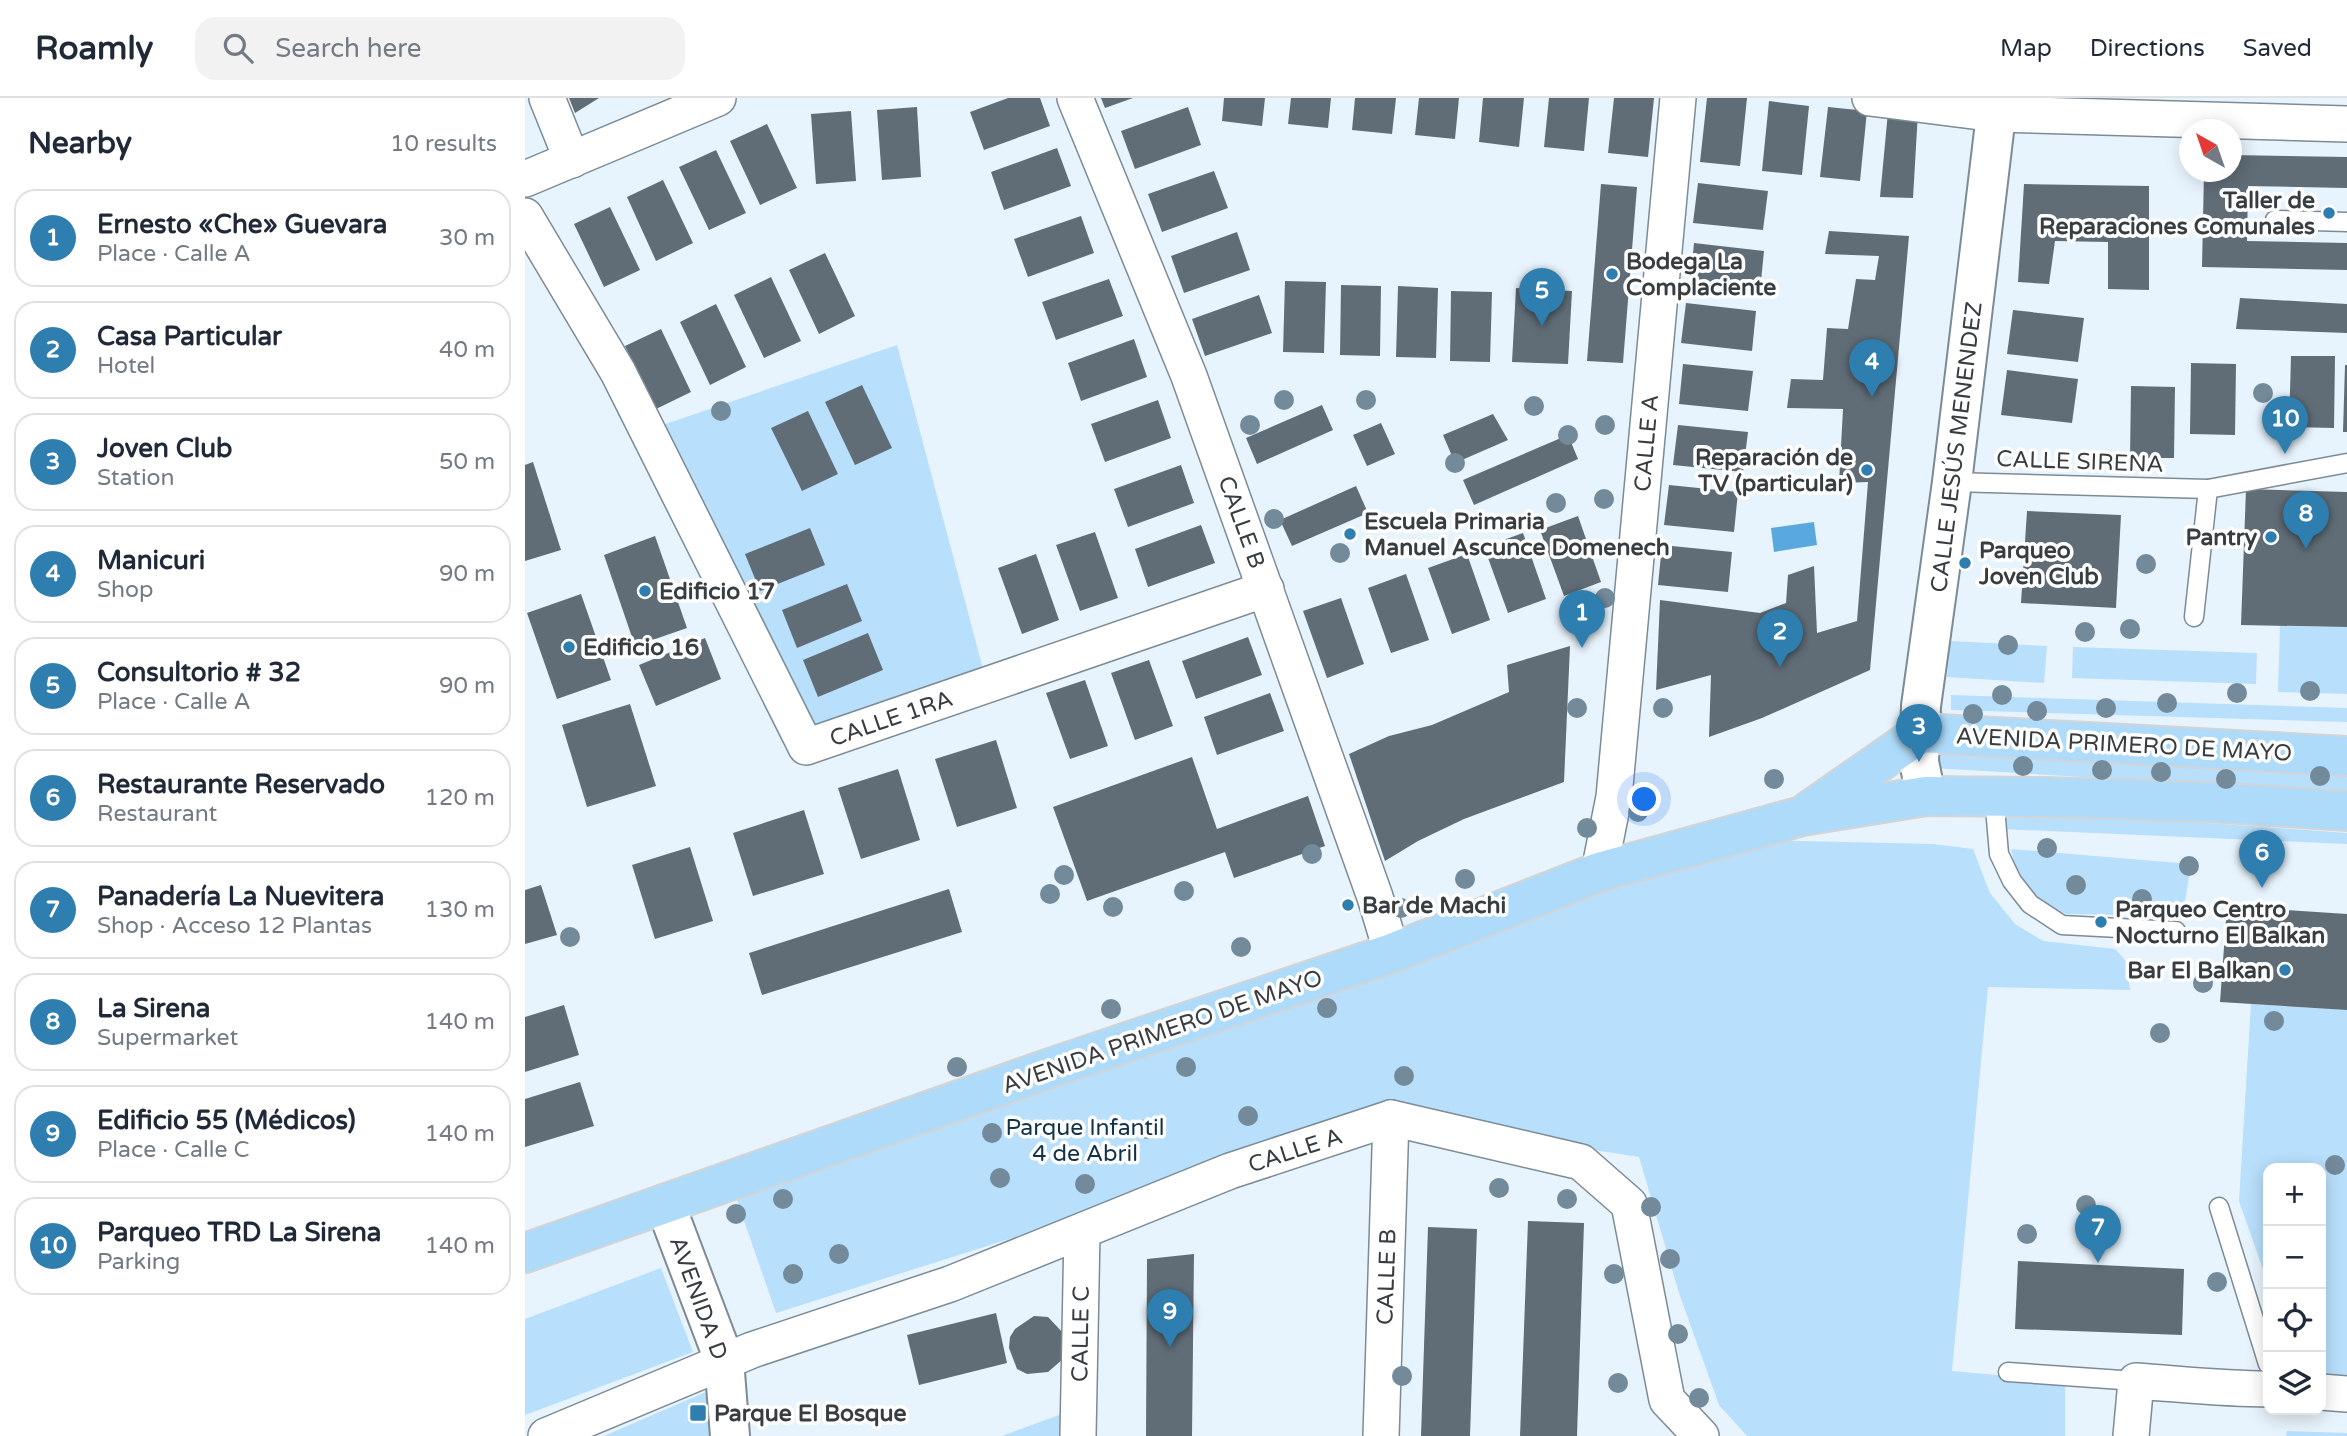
<!DOCTYPE html>
<meta charset="utf-8">
<style>
body{margin:0;font-family:"Varela Round",sans-serif;background:#f2f2f3;color:#1f2937}
.controls{position:absolute;right:21px;bottom:21px;display:grid;overflow:hidden;border-radius:14px;box-shadow:0 4px 18px #0003}
.controls button{width:63px;height:63px;display:grid;place-items:center;padding:0;border:0;border-bottom:2px solid #e0e1e3;background:#fff;color:#1f2937;font:35px sans-serif}
.compass{position:absolute;left:1654px;top:21px;width:63px;height:63px;border-radius:50%;background:#fff;box-shadow:0 4px 18px #0003;rotate:320deg}
.you{position:absolute;left:1120px;top:702px;width:24px;height:24px;margin:-18px;border:5px solid #fff;border-radius:50%;background:#1a73e8;box-shadow:0 0 0 10px #1a73e833}
.badge{display:grid;place-items:center;width:46px;height:46px;border-radius:50%;background:#2e7eaf;color:#fff;font-size:23px;font-weight:700}
.pin{position:absolute;translate:-50% -58px;filter:drop-shadow(0 2px 4px #0008)}
.pin::after{content:'';position:absolute;top:37px;width:24px;height:21px;background:inherit;clip-path:polygon(0 0,100% 0,50% 100%)}
.list{margin:0;padding:0;list-style:none}
h2{display:flex;justify-content:space-between;align-items:center;height:91px;margin:0;padding:0 28px;font-size:30px}
h2 small{font-size:23px;font-weight:400;color:#747a83}
.list li{display:grid;grid-template-columns:46px 1fr auto;gap:21px;align-items:center;box-sizing:border-box;height:98px;margin:0 14px 14px;padding:0 14px;border:2px solid #e0e1e3;border-radius:21px}
.list b{display:block;font-size:26px;white-space:nowrap}
.list p{margin:0;font-size:23px;white-space:nowrap;color:#747a83}
.list em{font-size:23px;font-style:normal;color:#747a83}
.icon{flex:none;width:38px;height:38px;fill:none;stroke:currentColor;stroke-width:2;stroke-linecap:round;stroke-linejoin:round}
.map{position:relative;flex:none;width:1822px;height:1338px;overflow:hidden}
header{display:flex;align-items:center;gap:42px;box-sizing:border-box;height:98px;padding:0 35px;background:#fff;border-bottom:2px solid #e0e1e3}
header strong{font-size:33px}
nav{display:flex;gap:38px;margin-inline-start:auto;font-size:24px}
.search{width:490px;height:63px;background:#f2f2f3;display:flex;align-items:center;gap:18px;box-sizing:border-box;padding:0 24px;border-radius:21px;color:#747a83;font-size:26px}
main{display:flex}
aside{flex:1;background:#fff}
.map>svg:first-child{display:block}
.green{fill:#b8dffb}
.water{fill:#5aa9de}
.building{fill:#606d77}
.lines{fill:none;stroke-linecap:round;stroke-linejoin:round}
.lane-casing{stroke:#7d8b95;stroke-width:21}
.street-casing{stroke:#7d8b95;stroke-width:38}
.secondary-casing{stroke:#7d8b95;stroke-width:42}
.primary-casing{stroke:#d3d4d5;stroke-width:42}
.lane{stroke:#fff;stroke-width:18}
.street{stroke:#fff;stroke-width:35}
.secondary{stroke:#fff;stroke-width:38}
.primary{stroke:#aedbfa;stroke-width:38}
.tree{fill:#728a9a}
.poi-dot{fill:#2e7eaf;stroke:#fff;stroke-width:2.5}
.labels{text-anchor:middle;stroke-width:7;stroke-linejoin:round;paint-order:stroke}
.poi-label{font-size:23px;font-weight:bold;fill:#373d41;stroke:#fff;text-anchor:start}
.street-label{font-size:23px;fill:#373d41;stroke:#fff}
.park-label{font-size:23px;fill:#113349;stroke:#fff}
</style>
<header>
<strong>Roamly</strong>
<div class="search"><svg class="icon" aria-label="search" viewBox="0 0 24 24"><circle cx="10" cy="10" r="6"/><path d="M15 15l6 6"/></svg>Search here</div>
<nav><a>Map</a><a>Directions</a><a>Saved</a></nav>
</header>
<main>
<aside>
<h2>Nearby<small>10 results</small></h2>
<ul class="list">
<li><span class="badge">1</span><div><b>Ernesto «Che» Guevara</b><p>Place · Calle A</p></div><em>30 m</em></li>
<li><span class="badge">2</span><div><b>Casa Particular</b><p>Hotel</p></div><em>40 m</em></li>
<li><span class="badge">3</span><div><b>Joven Club</b><p>Station</p></div><em>50 m</em></li>
<li><span class="badge">4</span><div><b>Manicuri</b><p>Shop</p></div><em>90 m</em></li>
<li><span class="badge">5</span><div><b>Consultorio # 32</b><p>Place · Calle A</p></div><em>90 m</em></li>
<li><span class="badge">6</span><div><b>Restaurante Reservado</b><p>Restaurant</p></div><em>120 m</em></li>
<li><span class="badge">7</span><div><b>Panadería La Nuevitera</b><p>Shop · Acceso 12 Plantas</p></div><em>130 m</em></li>
<li><span class="badge">8</span><div><b>La Sirena</b><p>Supermarket</p></div><em>140 m</em></li>
<li><span class="badge">9</span><div><b>Edificio 55 (Médicos)</b><p>Place · Calle C</p></div><em>140 m</em></li>
<li><span class="badge">10</span><div><b>Parqueo TRD La Sirena</b><p>Parking</p></div><em>140 m</em></li>
</ul>
</aside>
<div class="map">
<svg width="1822" height="1338" viewBox="0 0 1822 1338">
<rect width="100%" height="100%" fill="#e8f4fd"/>
<g class="green">
<polygon points="372,247 462,586 281,649 123,332"/>
<polygon points="1755,528 1822,529 1822,596 1753,594"/>
<polygon points="1425,543 1522,548 1519,585 1422,579"/>
<polygon points="1548,549 1732,555 1731,586 1547,580"/>
<polygon points="1426,597 1822,610 1822,624 1426,612"/>
<polygon points="1410,655 1822,665 1822,695 1408,670"/>
<polygon points="1475,710 1822,735 1822,746 1476,731"/>
<polygon points="1226,742 1408,746 1448,751 1465,795 1490,826 1518,843 1590,851 1601,863 1605,892 1463,889 1427,1273 1540,1283 1540,1338 1222,1338 1194,1307 1154,1195 1114,1059 865,1020 251,1215 206,1085"/>
<polygon points="1486,751 1666,766 1657,822 1645,821 1632,808 1609,806 1600,817 1541,816 1516,804 1493,780"/>
<polygon points="1726,906 1822,912 1822,1282 1796,1280 1796,1070 1743,1070 1743,1186 1714,1103"/>
<polygon points="136,1170 168,1254 0,1317 0,1221"/>
<polygon points="181,1294 189,1338 79,1338"/>
<polygon points="545,1313 543,1338 477,1338"/>
<polygon points="1762,1333 1822,1335 1822,1338 1761,1338"/>
</g>
<polygon class="water" points="1289,424 1292,447 1249,454 1246,430"/>
<g class="building">
<polygon points="44,0 74,0 50,15"/>
<polygon points="483,0 515,0 525,28 459,52 445,14"/>
<polygon points="576,0 608,0 580,10"/>
<polygon points="699,0 740,0 737,28 697,23"/>
<polygon points="766,0 806,0 803,30 763,26"/>
<polygon points="830,0 871,0 867,36 827,32"/>
<polygon points="894,0 934,0 930,41 890,37"/>
<polygon points="958,0 999,0 994,49 954,44"/>
<polygon points="1024,0 1064,0 1059,53 1019,49"/>
<polygon points="1089,0 1129,0 1123,59 1083,55"/>
<polygon points="1182,0 1222,0 1215,68 1175,64"/>
<polygon points="1244,3 1284,8 1277,77 1237,73"/>
<polygon points="392,9 396,79 357,82 352,12"/>
<polygon points="663,9 676,47 610,71 596,33"/>
<polygon points="1303,9 1342,13 1335,83 1295,79"/>
<polygon points="326,13 331,83 291,86 286,16"/>
<polygon points="1363,14 1393,14 1388,100 1355,99"/>
<polygon points="242,26 272,90 235,107 205,43"/>
<polygon points="532,50 546,88 479,112 466,74"/>
<polygon points="191,52 221,115 184,132 154,69"/>
<polygon points="1706,57 1822,59 1822,90 1723,88 1722,143 1822,145 1822,172 1677,169 1679,74 1706,74"/>
<polygon points="689,73 703,110 637,134 623,96"/>
<polygon points="138,82 168,145 131,163 102,99"/>
<polygon points="1173,85 1243,93 1238,132 1168,125"/>
<polygon points="1076,86 1112,89 1098,265 1062,263"/>
<polygon points="1499,86 1624,88 1624,192 1583,191 1583,144 1530,143 1524,186 1493,184"/>
<polygon points="85,109 115,172 79,189 49,126"/>
<polygon points="556,118 569,155 503,179 489,141"/>
<polygon points="1304,133 1384,138 1345,572 1237,620 1184,639 1186,577 1131,592 1135,502 1235,515 1261,505 1263,477 1289,468 1292,535 1332,523 1343,384 1314,385 1318,311 1262,310 1266,281 1298,282 1302,230 1323,231 1331,181 1350,182 1354,158 1300,156"/>
<polygon points="712,134 725,172 659,195 646,158"/>
<polygon points="1169,145 1239,153 1235,193 1165,186"/>
<polygon points="300,155 330,218 294,236 264,172"/>
<polygon points="246,179 276,243 239,260 209,197"/>
<polygon points="584,181 598,218 531,242 517,204"/>
<polygon points="760,183 801,184 799,255 758,254"/>
<polygon points="816,187 856,188 855,258 815,257"/>
<polygon points="873,188 913,190 911,260 871,259"/>
<polygon points="991,190 1047,193 1043,266 987,264"/>
<polygon points="926,193 967,194 965,264 925,263"/>
<polygon points="734,197 747,235 680,258 667,221"/>
<polygon points="1715,200 1822,206 1822,235 1711,231"/>
<polygon points="1161,205 1231,213 1227,253 1156,245"/>
<polygon points="191,206 221,269 185,287 155,224"/>
<polygon points="1488,212 1559,220 1553,264 1482,256"/>
<polygon points="136,231 166,294 131,311 100,248"/>
<polygon points="609,241 622,279 556,303 543,265"/>
<polygon points="1766,258 1810,258 1809,330 1764,329"/>
<polygon points="1666,265 1711,266 1710,337 1665,336"/>
<polygon points="1158,266 1228,273 1223,313 1154,306"/>
<polygon points="1820,267 1822,267 1822,334 1818,334"/>
<polygon points="1482,272 1553,281 1547,325 1476,317"/>
<polygon points="337,287 367,350 330,367 300,304"/>
<polygon points="1606,288 1650,289 1649,360 1605,360"/>
<polygon points="633,302 646,340 580,364 566,326"/>
<polygon points="797,307 808,332 732,366 721,340"/>
<polygon points="283,313 313,376 277,393 246,330"/>
<polygon points="968,316 983,342 930,365 918,337"/>
<polygon points="856,325 870,356 842,368 828,337"/>
<polygon points="1153,327 1223,334 1218,374 1148,367"/>
<polygon points="1043,337 1053,361 949,407 938,382"/>
<polygon points="8,364 36,452 0,463 0,367"/>
<polygon points="656,367 669,405 603,429 589,391"/>
<polygon points="1144,387 1213,394 1209,434 1139,427"/>
<polygon points="831,388 843,415 767,448 755,422"/>
<polygon points="1721,391 1822,394 1822,529 1716,527"/>
<polygon points="1502,413 1596,417 1591,510 1496,505"/>
<polygon points="1053,418 1076,484 1039,498 1015,432"/>
<polygon points="676,427 690,465 623,489 610,451"/>
<polygon points="285,430 300,467 235,493 220,456"/>
<polygon points="570,434 593,500 555,513 531,447"/>
<polygon points="998,435 1021,501 983,515 959,449"/>
<polygon points="130,438 162,530 110,548 79,457"/>
<polygon points="1137,447 1207,454 1203,494 1133,487"/>
<polygon points="511,456 534,522 497,536 473,470"/>
<polygon points="942,456 965,522 927,536 903,470"/>
<polygon points="881,476 904,542 866,555 843,490"/>
<polygon points="322,486 337,523 272,550 257,512"/>
<polygon points="56,496 86,582 32,601 2,515"/>
<polygon points="816,500 839,566 802,580 778,513"/>
<polygon points="343,535 358,572 293,599 278,562"/>
<polygon points="723,539 737,577 671,601 657,563"/>
<polygon points="180,540 196,581 131,608 114,567"/>
<polygon points="1045,548 1039,684 939,721 893,743 860,763 824,656 864,638 907,627 984,594 982,567"/>
<polygon points="624,562 648,628 610,642 586,575"/>
<polygon points="560,582 583,648 545,661 521,595"/>
<polygon points="745,595 759,633 692,657 679,619"/>
<polygon points="105,606 131,688 62,709 37,627"/>
<polygon points="471,642 492,710 432,729 410,661"/>
<polygon points="667,659 692,731 783,698 800,748 709,780 700,754 562,803 528,709"/>
<polygon points="373,671 395,742 336,761 313,690"/>
<polygon points="279,712 299,776 228,798 208,735"/>
<polygon points="165,749 188,823 130,841 107,767"/>
<polygon points="16,787 32,837 0,846 0,792"/>
<polygon points="424,791 437,834 237,897 224,855"/>
<polygon points="1702,808 1822,816 1822,912 1695,904"/>
<polygon points="39,907 54,957 0,974 0,919"/>
<polygon points="55,984 69,1028 0,1049 0,1001"/>
<polygon points="1003,1123 1059,1125 1052,1338 995,1338"/>
<polygon points="903,1129 952,1131 945,1338 896,1338"/>
<polygon points="669,1156 667,1338 621,1338 622,1161"/>
<polygon points="1493,1163 1659,1171 1657,1237 1490,1231"/>
<polygon points="471,1215 482,1265 394,1287 382,1237"/>
<polygon points="509,1218 523,1219 539,1236 538,1261 523,1274 502,1276 492,1271 484,1250 485,1239 490,1231"/>
</g>
<g class="lines">
<g class="lane-casing">
<g id="lane">
<polyline points="1750,122 1822,124"/>
<polyline points="1427,384 1683,391 1822,365"/>
<polyline points="1669,519 1683,391"/>
<polyline points="1469,698 1474,756 1487,783 1505,806 1537,827 1651,833"/>
<polyline points="1694,1109 1743,1266"/>
<polyline points="1483,1274 1611,1283"/>
</g>
</g>
<g class="street-casing">
<g id="street">
<polyline points="22,0 47,62"/>
<polyline points="550,0 664,278 850,799 867,855"/>
<polyline points="1345,0 1471,16 1822,26"/>
<polyline points="0,81 193,0"/>
<polyline points="0,118 93,274 281,649 741,491"/>
<polyline points="1074,774 1089,699 1153,0"/>
<polyline points="1796,1294 1822,1296"/>
<polyline points="21,1338 227,1252 425,1186 705,1073 866,1020 1056,1064 1104,1106 1142,1302 1176,1338"/>
<polyline points="553,1338 557,1134"/>
<polyline points="856,1338 866,1020"/>
<path d="M 1606,1338 L 1611,1283 C 1655,1286 1699,1291 1743,1291"/>
</g>
</g>
<g class="secondary-casing">
<g id="secondary">
<polyline points="1401,698 1394,664 1396,608 1427,384 1473,0"/>
<polyline points="140,1106 199,1262 205,1338"/>
</g>
</g>
<g class="primary-casing">
<g id="primary">
<polyline points="1284,713 1396,635 1822,658"/>
<polyline points="0,1155 531,968 867,855 1074,774 1277,718 1401,698 1521,699 1685,704 1822,713"/>
</g>
</g>
<use href="#lane" class="lane"/>
<use href="#street" class="street"/>
<use href="#secondary" class="secondary"/>
<use href="#primary" class="primary"/>
</g>
<g class="tree">
<circle cx="1738" cy="295" r="10"/>
<circle cx="759" cy="302" r="10"/>
<circle cx="841" cy="302" r="10"/>
<circle cx="1009" cy="308" r="10"/>
<circle cx="196" cy="313" r="10"/>
<circle cx="725" cy="327" r="10"/>
<circle cx="1080" cy="327" r="10"/>
<circle cx="1043" cy="337" r="10"/>
<circle cx="930" cy="365" r="10"/>
<circle cx="1079" cy="401" r="10"/>
<circle cx="1031" cy="405" r="10"/>
<circle cx="749" cy="421" r="10"/>
<circle cx="815" cy="455" r="10"/>
<circle cx="1621" cy="466" r="10"/>
<circle cx="1080" cy="500" r="10"/>
<circle cx="1605" cy="531" r="10"/>
<circle cx="1560" cy="534" r="10"/>
<circle cx="1483" cy="547" r="10"/>
<circle cx="1785" cy="593" r="10"/>
<circle cx="1712" cy="595" r="10"/>
<circle cx="1477" cy="597" r="10"/>
<circle cx="1642" cy="605" r="10"/>
<circle cx="1052" cy="610" r="10"/>
<circle cx="1138" cy="610" r="10"/>
<circle cx="1581" cy="610" r="10"/>
<circle cx="1512" cy="613" r="10"/>
<circle cx="1448" cy="616" r="10"/>
<circle cx="1498" cy="668" r="10"/>
<circle cx="1577" cy="672" r="10"/>
<circle cx="1636" cy="674" r="10"/>
<circle cx="1795" cy="678" r="10"/>
<circle cx="1249" cy="681" r="10"/>
<circle cx="1701" cy="681" r="10"/>
<circle cx="1113" cy="714" r="10"/>
<circle cx="1062" cy="730" r="10"/>
<circle cx="1522" cy="750" r="10"/>
<circle cx="787" cy="756" r="10"/>
<circle cx="1664" cy="768" r="10"/>
<circle cx="539" cy="777" r="10"/>
<circle cx="940" cy="781" r="10"/>
<circle cx="1551" cy="787" r="10"/>
<circle cx="659" cy="793" r="10"/>
<circle cx="525" cy="796" r="10"/>
<circle cx="1617" cy="801" r="10"/>
<circle cx="588" cy="809" r="10"/>
<circle cx="876" cy="810" r="10"/>
<circle cx="45" cy="839" r="10"/>
<circle cx="716" cy="849" r="10"/>
<circle cx="1678" cy="885" r="10"/>
<circle cx="802" cy="910" r="10"/>
<circle cx="586" cy="911" r="10"/>
<circle cx="1749" cy="923" r="10"/>
<circle cx="1635" cy="935" r="10"/>
<circle cx="432" cy="969" r="10"/>
<circle cx="661" cy="969" r="10"/>
<circle cx="879" cy="978" r="10"/>
<circle cx="723" cy="1018" r="10"/>
<circle cx="622" cy="1031" r="10"/>
<circle cx="467" cy="1035" r="10"/>
<circle cx="1810" cy="1067" r="10"/>
<circle cx="475" cy="1080" r="10"/>
<circle cx="560" cy="1086" r="10"/>
<circle cx="974" cy="1090" r="10"/>
<circle cx="258" cy="1101" r="10"/>
<circle cx="1042" cy="1101" r="10"/>
<circle cx="1561" cy="1107" r="10"/>
<circle cx="1126" cy="1109" r="10"/>
<circle cx="211" cy="1116" r="10"/>
<circle cx="1502" cy="1136" r="10"/>
<circle cx="314" cy="1156" r="10"/>
<circle cx="1145" cy="1161" r="10"/>
<circle cx="268" cy="1176" r="10"/>
<circle cx="1089" cy="1176" r="10"/>
<circle cx="1692" cy="1184" r="10"/>
<circle cx="1153" cy="1236" r="10"/>
<circle cx="877" cy="1278" r="10"/>
<circle cx="1093" cy="1285" r="10"/>
<circle cx="1174" cy="1300" r="10"/>
</g>
<g class="poi-dot">
<circle cx="1804" cy="115" r="7"/>
<circle cx="1087" cy="176" r="7"/>
<circle cx="1342" cy="372" r="7"/>
<circle cx="825" cy="436" r="7"/>
<circle cx="1746" cy="439" r="7"/>
<circle cx="1440" cy="465" r="7"/>
<circle cx="120" cy="493" r="7"/>
<circle cx="44" cy="549" r="7"/>
<circle cx="823" cy="807" r="7"/>
<circle cx="1576" cy="824" r="7"/>
<circle cx="1760" cy="872" r="7"/>
<rect x="164" y="1306" width="18" height="18" rx="3.5"/>
</g>
<g class="labels">
<g class="poi-label">
<text x="1790" y="110" text-anchor="end">Taller de<tspan x="1790" dy="26">Reparaciones Comunales</tspan></text>
<text x="1101" y="171">Bodega La<tspan x="1101" dy="26">Complaciente</tspan></text>
<text x="1328" y="367" text-anchor="end">Reparación de<tspan x="1328" dy="26">TV (particular)</tspan></text>
<text x="839" y="431">Escuela Primaria<tspan x="839" dy="26">Manuel Ascunce Domenech</tspan></text>
<text x="1732" y="447" text-anchor="end">Pantry</text>
<text x="1454" y="460">Parqueo<tspan x="1454" dy="26">Joven Club</tspan></text>
<text x="134" y="501">Edificio 17</text>
<text x="58" y="557">Edificio 16</text>
<text x="837" y="815">Bar de Machi</text>
<text x="1590" y="819">Parqueo Centro<tspan x="1590" dy="26">Nocturno El Balkan</tspan></text>
<text x="1746" y="880" text-anchor="end">Bar El Balkan</text>
<text x="189" y="1323">Parque El Bosque</text>
</g>
<g class="street-label">
<text transform="translate(1121 345) rotate(-85)" y="8">CALLE A</text>
<text transform="translate(1431 349) rotate(-83)" y="8">CALLE JESÚS MENENDEZ</text>
<text transform="translate(1555 363) rotate(2)" y="8">CALLE SIRENA</text>
<text transform="translate(717 424) rotate(70)" y="8">CALLE B</text>
<text transform="translate(366 620) rotate(-19)" y="8">CALLE 1RA</text>
<text transform="translate(1599 646) rotate(3)" y="8">AVENIDA PRIMERO DE MAYO</text>
<text transform="translate(637 933) rotate(-19)" y="8">AVENIDA PRIMERO DE MAYO</text>
<text transform="translate(770 1052) rotate(-18)" y="8">CALLE A</text>
<text transform="translate(861 1179) rotate(-88)" y="8">CALLE B</text>
<text transform="translate(174 1200) rotate(70)" y="8">AVENIDA D</text>
<text transform="translate(555 1236) rotate(-89)" y="8">CALLE C</text>
</g>
<g class="park-label">
<text x="560" y="1037">Parque Infantil<tspan x="560" dy="26">4 de Abril</tspan></text>
</g>
</g>
</svg>
<div class="controls">
<button>+</button>
<button>−</button>
<button><svg class="icon" aria-label="locate" viewBox="0 0 24 24"><circle cx="12" cy="12" r="6"/><path d="M12 2v4M12 18v4M2 12h4M18 12h4"/></svg></button>
<button><svg class="icon" aria-label="layers" viewBox="0 0 24 24"><path d="M12 4l9 5-9 5-9-5zM3 14l9 5 9-5"/></svg></button>
</div>
<svg class="compass" viewBox="-18 -18 36 36"><path d="M0-13l5 13h-10z" fill="#e53935"/><path d="M0 13l5-13h-10z" fill="#747a83"/></svg>
<div class="you"></div>
<div class="pin badge" style="left:1057px;top:550px">1</div>
<div class="pin badge" style="left:1255px;top:569px">2</div>
<div class="pin badge" style="left:1394px;top:664px">3</div>
<div class="pin badge" style="left:1347px;top:299px">4</div>
<div class="pin badge" style="left:1017px;top:228px">5</div>
<div class="pin badge" style="left:1737px;top:790px">6</div>
<div class="pin badge" style="left:1573px;top:1165px">7</div>
<div class="pin badge" style="left:1781px;top:451px">8</div>
<div class="pin badge" style="left:645px;top:1249px">9</div>
<div class="pin badge" style="left:1760px;top:356px">10</div>
</div>
</main>
